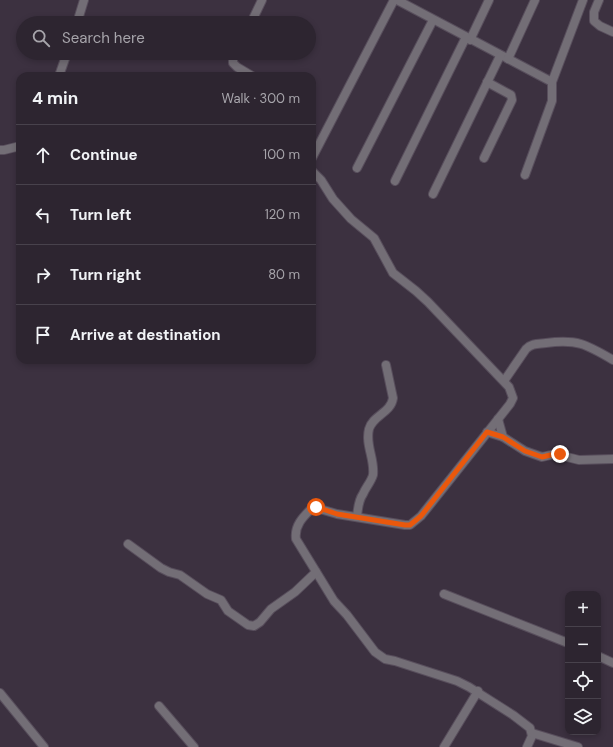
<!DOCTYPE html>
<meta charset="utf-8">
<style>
body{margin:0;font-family:"DM Sans",sans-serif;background:#352d38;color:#f1f3f6}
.controls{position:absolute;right:12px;bottom:12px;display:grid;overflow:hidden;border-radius:8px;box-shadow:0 2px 6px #0003}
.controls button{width:36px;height:36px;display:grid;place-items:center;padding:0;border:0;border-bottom:1px solid #48424c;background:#2d2530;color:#f1f3f6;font:20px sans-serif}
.stop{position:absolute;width:12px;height:12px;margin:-9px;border:3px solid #ea580c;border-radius:50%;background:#fff}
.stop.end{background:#ea580c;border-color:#fff;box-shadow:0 1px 4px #0008}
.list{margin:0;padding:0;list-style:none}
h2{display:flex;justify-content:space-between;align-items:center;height:52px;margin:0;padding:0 16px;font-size:17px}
h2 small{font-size:13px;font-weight:400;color:#a7a5ab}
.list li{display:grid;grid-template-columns:26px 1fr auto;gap:12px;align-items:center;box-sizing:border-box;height:60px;padding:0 16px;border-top:1px solid #48424c}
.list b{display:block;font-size:15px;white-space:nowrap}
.list em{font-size:13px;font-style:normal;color:#a7a5ab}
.icon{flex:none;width:22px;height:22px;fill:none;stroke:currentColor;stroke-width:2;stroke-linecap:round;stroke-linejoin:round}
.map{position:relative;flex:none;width:613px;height:747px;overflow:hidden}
.search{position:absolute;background:#2d2530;box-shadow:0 2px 6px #0003;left:16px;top:16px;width:300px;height:44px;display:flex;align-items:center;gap:10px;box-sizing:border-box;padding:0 14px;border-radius:22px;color:#a7a5ab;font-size:15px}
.panel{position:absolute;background:#2d2530;box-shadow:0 2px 6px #0003;left:16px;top:72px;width:300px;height:292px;border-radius:12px}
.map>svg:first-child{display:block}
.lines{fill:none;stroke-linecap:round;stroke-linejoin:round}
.street-casing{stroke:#584e5c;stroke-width:10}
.street{stroke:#736e76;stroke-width:8}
.route{stroke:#ea580c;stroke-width:5}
</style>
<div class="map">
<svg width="613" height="747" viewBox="0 0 613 747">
<rect width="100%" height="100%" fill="#3c3140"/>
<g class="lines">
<g class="street-casing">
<g id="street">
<polyline points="397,0 552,82 552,101 525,175"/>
<polyline points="599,0 594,12 594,21 600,26 613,32"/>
<polyline points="77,23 84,0"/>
<polyline points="251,23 262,0"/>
<polyline points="470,40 489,0"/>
<polyline points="236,53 233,58 233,63 237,67 252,76"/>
<polyline points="508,59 535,0"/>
<polyline points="59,76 67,53"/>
<polyline points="552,82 583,0"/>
<polyline points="0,150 4,150 20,146"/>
<polyline points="312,158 394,0"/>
<polyline points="484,158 512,100 511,95 487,82"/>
<polyline points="357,168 433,20"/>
<path d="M 312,171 L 321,180 L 333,199 L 351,219 L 374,238 L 393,273 L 416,291 L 428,302 L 509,387 L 513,398 L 510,404 L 421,516 L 410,525 L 405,525 L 337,514 L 313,507 C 304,516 294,525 296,539 L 334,601 L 347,615 L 375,652 L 385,659 L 395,661 L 457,681 L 469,687 L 513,715 L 530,728 L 532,736 L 527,747"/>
<polyline points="395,181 466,37"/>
<polyline points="433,194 500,56"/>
<path d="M 504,381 L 526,349 C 532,343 538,344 546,343 C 577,339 586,344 613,360"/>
<polyline points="498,419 503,437"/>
<polyline points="487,432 503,437 525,451 542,457 555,454 579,460 613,459"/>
<path d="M 357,517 C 358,509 358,501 363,494 C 366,487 371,482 373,475 C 375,459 365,445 369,429 C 373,415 391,413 393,398 L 386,365"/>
<polyline points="128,544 161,568 169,572 180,575 207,594 221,600 228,611 248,625 254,626 260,622 271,609 295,592 316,572"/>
<polyline points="444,594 568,643"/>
<polyline points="598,656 613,663"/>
<polyline points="0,693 44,747"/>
<polyline points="159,706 194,747"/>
<polyline points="532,733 578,747"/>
<polyline points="444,747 478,691"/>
</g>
</g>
<use href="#street" class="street"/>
</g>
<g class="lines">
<polyline class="route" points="316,507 337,514 405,525 410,525 421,516 487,432 503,437 525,451 542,457 555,454 560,454"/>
</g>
</svg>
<div class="controls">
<button>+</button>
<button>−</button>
<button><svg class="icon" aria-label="locate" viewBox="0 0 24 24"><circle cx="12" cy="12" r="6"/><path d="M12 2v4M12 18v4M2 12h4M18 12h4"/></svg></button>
<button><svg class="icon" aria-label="layers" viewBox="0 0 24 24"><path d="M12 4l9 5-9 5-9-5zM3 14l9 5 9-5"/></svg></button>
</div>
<div class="stop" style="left:316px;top:507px"></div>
<div class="stop end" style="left:560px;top:454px"></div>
<div class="search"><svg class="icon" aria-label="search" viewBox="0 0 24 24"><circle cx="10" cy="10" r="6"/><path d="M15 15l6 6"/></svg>Search here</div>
<section class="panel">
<h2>4 min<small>Walk · 300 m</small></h2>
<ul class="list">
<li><svg class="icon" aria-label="ahead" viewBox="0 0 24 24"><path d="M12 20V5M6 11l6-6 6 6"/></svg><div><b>Continue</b></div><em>100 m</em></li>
<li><svg class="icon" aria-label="left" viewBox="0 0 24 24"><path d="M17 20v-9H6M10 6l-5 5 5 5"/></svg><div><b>Turn left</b></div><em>120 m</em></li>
<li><svg class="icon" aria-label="right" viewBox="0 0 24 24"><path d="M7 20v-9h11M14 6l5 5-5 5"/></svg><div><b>Turn right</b></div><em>80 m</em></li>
<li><svg class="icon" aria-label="arrive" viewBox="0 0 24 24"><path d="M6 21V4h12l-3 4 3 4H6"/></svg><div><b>Arrive at destination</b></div></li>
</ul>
</section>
</div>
